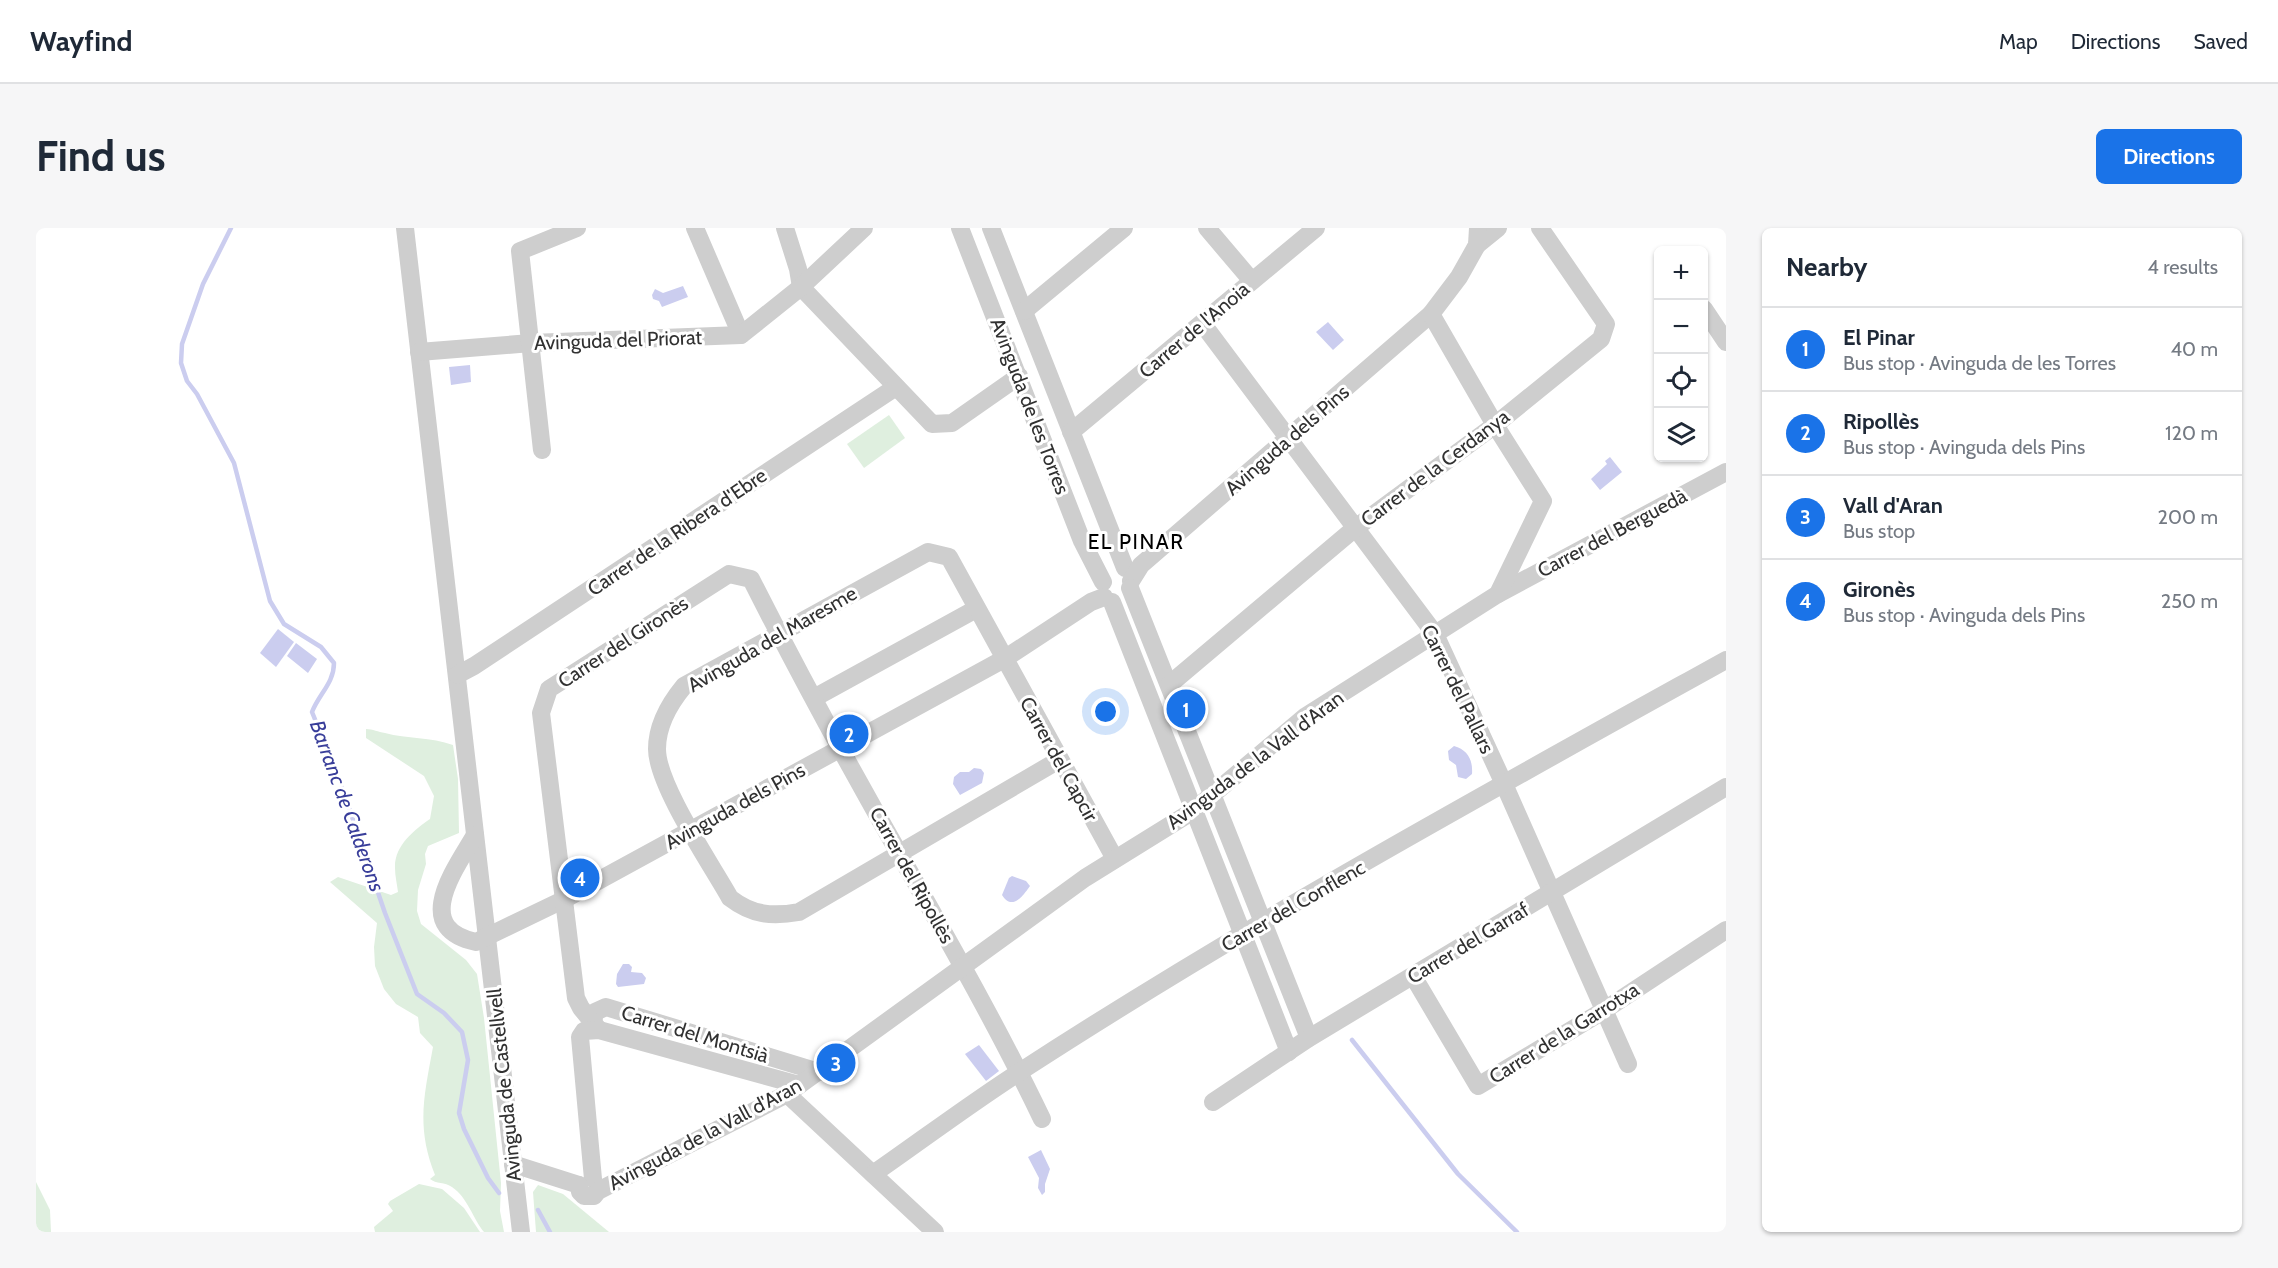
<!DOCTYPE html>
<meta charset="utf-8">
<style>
body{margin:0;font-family:Cabin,sans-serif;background:#f6f6f7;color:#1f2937}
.controls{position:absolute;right:18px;top:18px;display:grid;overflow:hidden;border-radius:9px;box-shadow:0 2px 4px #0004}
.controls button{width:54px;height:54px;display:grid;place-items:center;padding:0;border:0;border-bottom:2px solid #e0e1e3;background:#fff;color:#1f2937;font:30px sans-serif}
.you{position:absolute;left:1070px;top:484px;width:21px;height:21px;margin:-15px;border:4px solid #fff;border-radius:50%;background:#1a73e8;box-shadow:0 0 0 9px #1a73e833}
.badge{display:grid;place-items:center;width:39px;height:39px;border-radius:50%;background:#1a73e8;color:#fff;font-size:20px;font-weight:700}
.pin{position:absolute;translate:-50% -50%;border:3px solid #fff;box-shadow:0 2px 6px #0006}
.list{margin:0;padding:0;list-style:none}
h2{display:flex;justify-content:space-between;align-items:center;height:78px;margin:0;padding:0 24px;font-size:26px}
h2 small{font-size:20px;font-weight:400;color:#747a83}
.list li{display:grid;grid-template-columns:39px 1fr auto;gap:18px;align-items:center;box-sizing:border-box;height:84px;padding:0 24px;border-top:2px solid #e0e1e3}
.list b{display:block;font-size:22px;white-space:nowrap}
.list p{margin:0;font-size:20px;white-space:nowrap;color:#747a83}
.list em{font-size:20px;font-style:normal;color:#747a83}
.icon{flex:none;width:33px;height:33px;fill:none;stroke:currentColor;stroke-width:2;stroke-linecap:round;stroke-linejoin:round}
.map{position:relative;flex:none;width:1690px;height:1004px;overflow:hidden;border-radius:9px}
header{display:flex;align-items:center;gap:36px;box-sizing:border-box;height:84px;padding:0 30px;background:#fff;border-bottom:2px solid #e0e1e3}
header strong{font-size:28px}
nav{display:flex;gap:33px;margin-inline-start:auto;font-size:21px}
.intro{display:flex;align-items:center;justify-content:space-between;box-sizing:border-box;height:144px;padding:0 36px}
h1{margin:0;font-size:42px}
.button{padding:15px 27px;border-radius:9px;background:#1a73e8;color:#fff;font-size:21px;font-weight:700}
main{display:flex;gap:36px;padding:0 36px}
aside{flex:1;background:#fff;border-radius:9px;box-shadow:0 2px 4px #0004}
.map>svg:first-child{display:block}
.green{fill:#dfefdf}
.water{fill:#cbcdef}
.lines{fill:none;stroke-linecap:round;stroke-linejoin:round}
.stream{stroke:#cbcdef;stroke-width:4.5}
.minor{stroke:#cecece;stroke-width:18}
.labels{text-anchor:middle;stroke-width:6;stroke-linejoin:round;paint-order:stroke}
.street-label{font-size:20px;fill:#313131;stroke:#fff}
.neighbourhood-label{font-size:21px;letter-spacing:1.5px;fill:#000;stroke:#fff}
.water-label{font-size:21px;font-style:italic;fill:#393e9a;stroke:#fff}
</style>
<header>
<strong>Wayfind</strong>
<nav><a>Map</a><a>Directions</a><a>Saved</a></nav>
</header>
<div class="intro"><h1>Find us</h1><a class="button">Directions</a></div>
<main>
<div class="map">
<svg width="1690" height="1004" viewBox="0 0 1690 1004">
<rect width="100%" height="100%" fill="#fff"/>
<g class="green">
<polygon points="853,187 869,210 828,240 811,216"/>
<path d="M 330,501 C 337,501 342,504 349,505 C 371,511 395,509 417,517 L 422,551 L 423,605 L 392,618 L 389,626 L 390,636 L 382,662 L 381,683 L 385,696 L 430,732 L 441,746 L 448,790 L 465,955 L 464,983 L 468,1004 L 448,1004 C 437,991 432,970 416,959 C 409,954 400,956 394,951 L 399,947 C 380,899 388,868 397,819 L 384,805 L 382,789 L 360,776 L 348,761 L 339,738 L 338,719 L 341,695 L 294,654 L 302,649 L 355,667 L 362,664 C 361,656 359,648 359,640 C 358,618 378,602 394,591 L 398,568 L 388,548 L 330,510 Z"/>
<polygon points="0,954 14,982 15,1004 0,1004"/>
<polygon points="383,956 406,961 428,980 444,1004 339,1004 338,999 357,983 352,976 354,973"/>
<polygon points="502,957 527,966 573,1004 500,1004 497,964"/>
</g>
<g class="water">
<polygon points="647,58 652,69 626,79 623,73 617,71 616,67 619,61 627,65"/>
<polygon points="1292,94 1308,112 1297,122 1280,104"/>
<polygon points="434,137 435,154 415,157 413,139"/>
<polygon points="1574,229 1586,244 1564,262 1555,251 1571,236 1569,233"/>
<polygon points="242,401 258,414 240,439 224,425"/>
<polygon points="260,415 281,431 272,445 251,428"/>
<path d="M 1418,518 C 1432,522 1437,532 1436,546 L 1430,551 L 1422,549 L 1420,537 L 1413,532 L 1412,523 Z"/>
<polygon points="938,540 945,541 948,545 946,555 924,567 917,556 918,549 924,544 933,544"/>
<path d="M 976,648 L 990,653 L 994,658 C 987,668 976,683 966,667 L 973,650 Z"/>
<polygon points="587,736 593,736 596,739 595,744 606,745 610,750 608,756 582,759 580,756 581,746"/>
<polygon points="943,817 963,843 950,853 929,826"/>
<polygon points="1005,922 1014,941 1009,956 1009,964 1006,967 1002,960 1003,950 992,929"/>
</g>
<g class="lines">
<g class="stream">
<path d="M 195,0 L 167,56 L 146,116 L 145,135 L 151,153 L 161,166 L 198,235 L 234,373 L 248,396 L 285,419 L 298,435 C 298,455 283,466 276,484 L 302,548 L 349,685 L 381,766 L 408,785 L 426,804 L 432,832 L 423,885 L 428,901 L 452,950 L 463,965"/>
<polyline points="1316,812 1422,946 1481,1004"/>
<polyline points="502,982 514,1004"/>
</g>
<g class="minor">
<polyline points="369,0 485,1004"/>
<polyline points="659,0 705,107"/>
<polyline points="749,0 762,41 765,59"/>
<polyline points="924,0 1046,313 1067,354"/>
<polyline points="955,0 1089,340"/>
<polyline points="1171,0 1216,53"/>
<polyline points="1441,17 1462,0"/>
<polyline points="765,59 896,196 916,195 983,148"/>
<polyline points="1668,81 1690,114"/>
<polyline points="988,83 1088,0"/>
<polyline points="1166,95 1399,406 1468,556 1592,836"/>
<polyline points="383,124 495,115 705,107 765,59 828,0"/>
<polyline points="1035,204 1280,0"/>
<polyline points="506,222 484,23 541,0"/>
<polyline points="1095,353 1105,337 1395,86"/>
<polyline points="1094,360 1273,810"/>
<polyline points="1462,366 1690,244"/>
<polyline points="1076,374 1253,824"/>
<polyline points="421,447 438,438 860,159"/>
<polyline points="1134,456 1318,301 1459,197 1565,111 1570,96 1504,0"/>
<polyline points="778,470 940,381"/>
<path d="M 1023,532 L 763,684 C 736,689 716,687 694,670 C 675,636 621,557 621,521 C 621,497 634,475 648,458 L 892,324 L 913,329 L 1079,631"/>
<path d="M 439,607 C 420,640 374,700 440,714 L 527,672 L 968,431 L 1055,374 L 1068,369"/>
<polyline points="1377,748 1442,858 1567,783 1690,702"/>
<polyline points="557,795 559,784 570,779 783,844"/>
<path d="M 563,802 L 545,780 L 540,770 L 505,485 L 513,461 L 693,346 L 715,351 C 762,444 812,536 864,627 C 913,714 963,801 1006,891"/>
<polyline points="751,866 899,1004"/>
<polyline points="1177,874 1273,810 1690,559"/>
<polyline points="477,936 543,957"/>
<path d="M 837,946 C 886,912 935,875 985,843 C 1213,695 1452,564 1690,432"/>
<polyline points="557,951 544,809 548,803 563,802 763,857"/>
<polyline points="543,957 544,964 548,968 558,968 562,963 751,866 1049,650 1157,583 1270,488 1462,366 1507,273 1459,197 1395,86 1423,49 1441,17 1442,0"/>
</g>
</g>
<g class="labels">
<g class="street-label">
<text transform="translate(1158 102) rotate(-40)" y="7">Carrer de l'Anoia</text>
<text transform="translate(582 112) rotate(-2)" y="7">Avinguda del Priorat</text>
<text transform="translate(994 178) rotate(69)" y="7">Avinguda de les Torres</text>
<text transform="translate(1251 212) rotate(-41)" y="7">Avinguda dels Pins</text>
<text transform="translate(1399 240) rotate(-37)" y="7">Carrer de la Cerdanya</text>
<text transform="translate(641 304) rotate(-34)" y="7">Carrer de la Ribera d'Ebre</text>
<text transform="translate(1576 305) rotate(-28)" y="7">Carrer del Berguedà</text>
<text transform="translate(736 411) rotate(-30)" y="7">Avinguda del Maresme</text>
<text transform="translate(587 414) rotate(-33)" y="7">Carrer del Gironès</text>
<text transform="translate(1422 461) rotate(64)" y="7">Carrer del Pallars</text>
<text transform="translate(1023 531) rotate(61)" y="7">Carrer del Capcir</text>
<text transform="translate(1219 532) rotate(-37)" y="7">Avinguda de la Vall d'Aran</text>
<text transform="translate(699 578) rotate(-29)" y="7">Avinguda dels Pins</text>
<text transform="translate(876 647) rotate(61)" y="7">Carrer del Ripollès</text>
<text transform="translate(1257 678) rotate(-30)" y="7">Carrer del Conflenc</text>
<text transform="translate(1432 715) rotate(-31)" y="7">Carrer del Garraf</text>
<text transform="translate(1528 805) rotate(-32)" y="7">Carrer de la Garrotxa</text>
<text transform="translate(659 806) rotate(17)" y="7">Carrer del Montsià</text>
<text transform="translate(468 857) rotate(-96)" y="7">Avinguda de Castellvell</text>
<text transform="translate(669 906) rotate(-28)" y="7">Avinguda de la Vall d'Aran</text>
</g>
<g class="neighbourhood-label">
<text x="1100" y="321">EL PINAR</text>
</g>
<g class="water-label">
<text transform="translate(311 578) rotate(70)" y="7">Barranc de Calderons</text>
</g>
</g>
</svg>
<div class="controls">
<button>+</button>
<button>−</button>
<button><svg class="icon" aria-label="locate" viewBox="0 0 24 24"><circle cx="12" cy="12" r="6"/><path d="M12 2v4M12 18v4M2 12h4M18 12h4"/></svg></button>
<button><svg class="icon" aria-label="layers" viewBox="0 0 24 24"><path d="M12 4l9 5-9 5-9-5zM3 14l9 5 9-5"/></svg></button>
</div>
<div class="you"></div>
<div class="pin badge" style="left:1150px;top:481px">1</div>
<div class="pin badge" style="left:813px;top:506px">2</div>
<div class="pin badge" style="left:800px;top:835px">3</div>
<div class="pin badge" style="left:544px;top:650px">4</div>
</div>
<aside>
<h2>Nearby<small>4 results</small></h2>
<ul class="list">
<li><span class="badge">1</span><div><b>El Pinar</b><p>Bus stop · Avinguda de les Torres</p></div><em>40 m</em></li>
<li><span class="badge">2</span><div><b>Ripollès</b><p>Bus stop · Avinguda dels Pins</p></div><em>120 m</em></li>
<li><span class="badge">3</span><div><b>Vall d'Aran</b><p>Bus stop</p></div><em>200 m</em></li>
<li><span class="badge">4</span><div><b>Gironès</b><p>Bus stop · Avinguda dels Pins</p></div><em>250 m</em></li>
</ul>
</aside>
</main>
